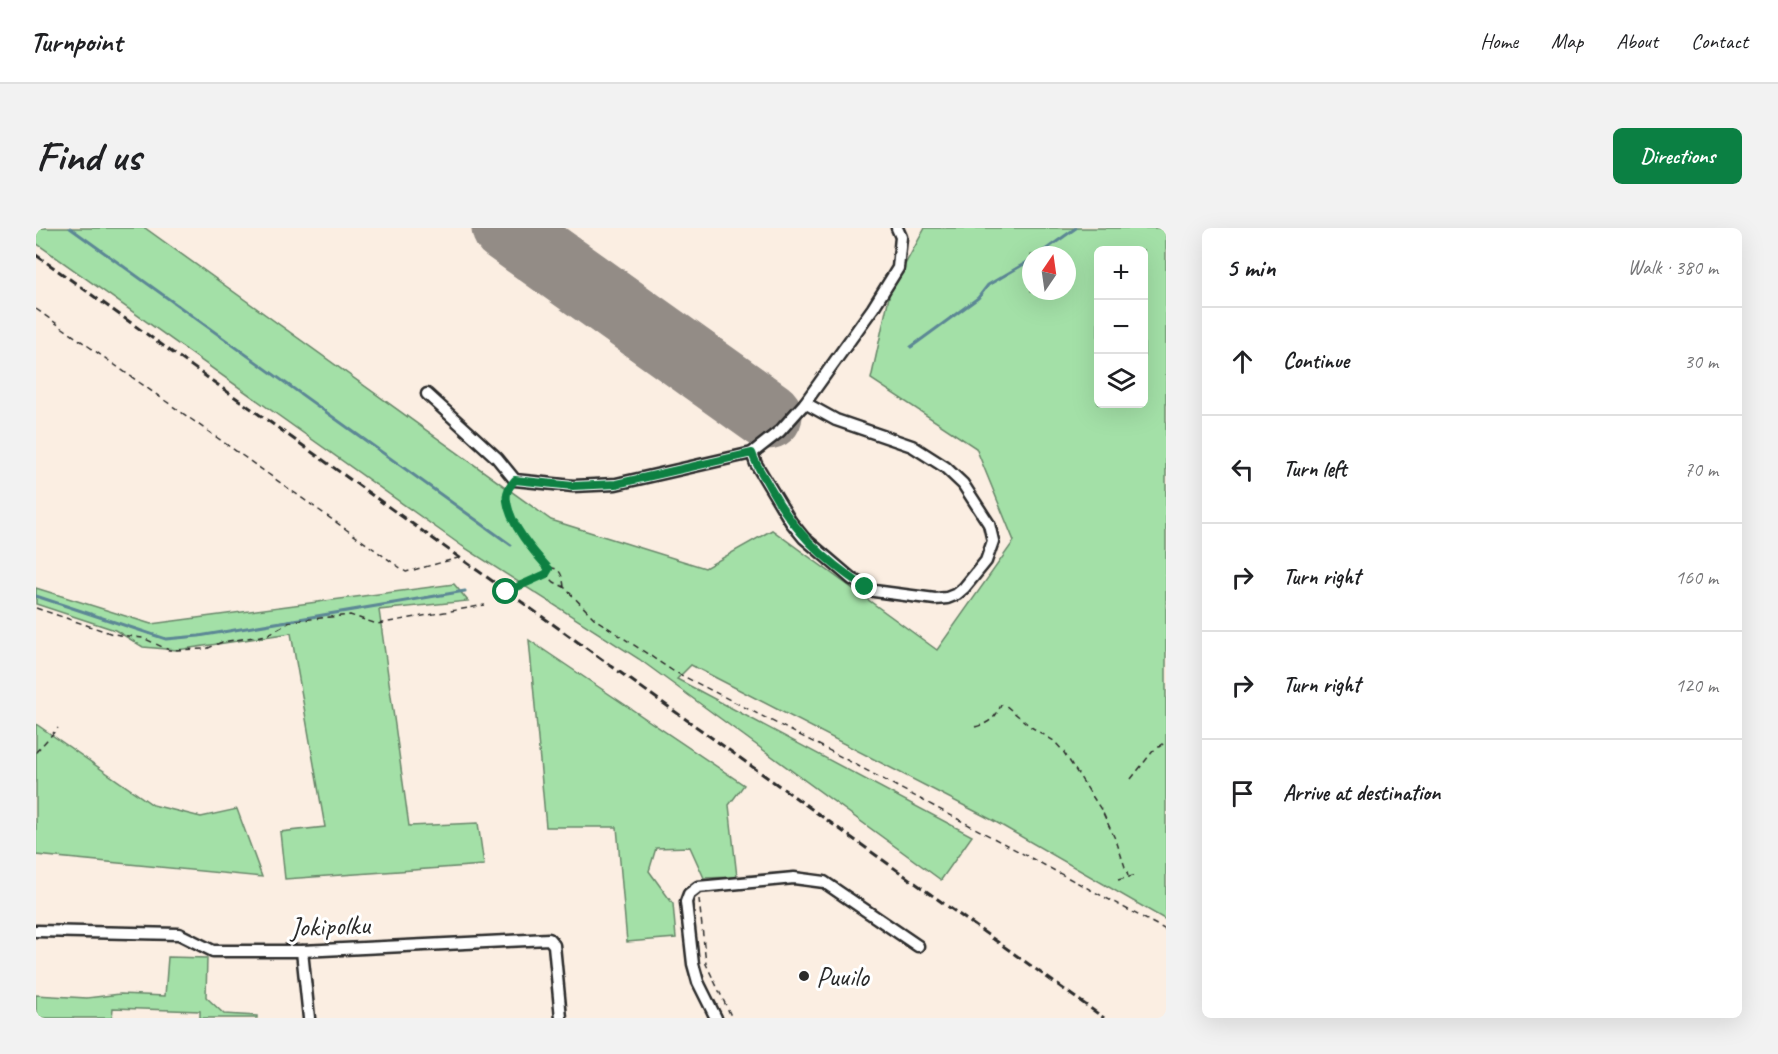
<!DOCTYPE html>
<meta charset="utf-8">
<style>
body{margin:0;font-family:Caveat,sans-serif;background:#f2f2f2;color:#202124}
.controls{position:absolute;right:18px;top:18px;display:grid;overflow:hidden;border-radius:9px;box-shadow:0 6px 24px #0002}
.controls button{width:54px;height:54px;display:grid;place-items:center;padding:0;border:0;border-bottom:2px solid #e0e0e0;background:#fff;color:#202124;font:30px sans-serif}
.compass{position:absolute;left:986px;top:18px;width:54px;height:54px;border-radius:50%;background:#fff;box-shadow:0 6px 24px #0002;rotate:13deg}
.stop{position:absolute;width:18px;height:18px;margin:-14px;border:4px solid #0b8043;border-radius:50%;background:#fff}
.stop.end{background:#0b8043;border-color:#fff;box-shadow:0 2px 6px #0008}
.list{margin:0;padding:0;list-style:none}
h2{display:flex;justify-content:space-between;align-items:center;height:78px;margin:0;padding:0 24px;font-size:26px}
h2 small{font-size:20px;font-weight:400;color:#757577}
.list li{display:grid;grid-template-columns:39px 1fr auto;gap:18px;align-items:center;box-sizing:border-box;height:108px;padding:0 24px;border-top:2px solid #e0e0e0}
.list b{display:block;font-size:22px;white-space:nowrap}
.list em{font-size:20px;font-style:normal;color:#757577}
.icon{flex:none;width:33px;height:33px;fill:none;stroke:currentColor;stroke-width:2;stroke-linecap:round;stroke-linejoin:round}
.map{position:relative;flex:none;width:1130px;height:790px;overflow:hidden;border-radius:9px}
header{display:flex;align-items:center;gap:36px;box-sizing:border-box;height:84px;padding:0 30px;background:#fff;border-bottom:2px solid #e0e0e0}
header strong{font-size:28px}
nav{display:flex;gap:33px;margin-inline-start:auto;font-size:21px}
.intro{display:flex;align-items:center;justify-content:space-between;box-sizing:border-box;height:144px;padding:0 36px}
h1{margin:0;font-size:42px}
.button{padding:15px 27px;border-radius:9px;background:#0b8043;color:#fff;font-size:21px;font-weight:700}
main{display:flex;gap:36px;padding:0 36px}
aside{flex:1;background:#fff;border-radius:9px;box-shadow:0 6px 24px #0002}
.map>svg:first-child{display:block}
.green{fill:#a3e0a7;stroke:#678669;stroke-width:1.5;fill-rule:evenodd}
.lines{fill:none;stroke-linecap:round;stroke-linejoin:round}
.stream{stroke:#5b8795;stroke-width:3}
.runway{stroke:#938c86;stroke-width:69}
.minor-casing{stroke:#2b2b2b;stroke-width:15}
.path{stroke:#2b2b2b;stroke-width:1.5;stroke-dasharray:6 4.5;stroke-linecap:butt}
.minor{stroke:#fff;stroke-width:10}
.rail{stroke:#2b2b2b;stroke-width:3;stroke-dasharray:9 4.5;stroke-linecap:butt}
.route{stroke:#0b8043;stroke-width:8}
.poi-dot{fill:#2b2b2b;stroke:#fff;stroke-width:2}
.labels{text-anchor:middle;stroke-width:6;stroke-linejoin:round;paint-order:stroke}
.street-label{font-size:28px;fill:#2b2b2b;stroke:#fff}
.poi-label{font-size:28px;fill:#2b2b2b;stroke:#fff;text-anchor:start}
</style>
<header>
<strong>Turnpoint</strong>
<nav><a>Home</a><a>Map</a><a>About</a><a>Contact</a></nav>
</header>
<div class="intro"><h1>Find us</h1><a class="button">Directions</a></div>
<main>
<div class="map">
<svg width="1130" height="790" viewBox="0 0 1130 790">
<rect width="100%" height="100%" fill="#fbeee2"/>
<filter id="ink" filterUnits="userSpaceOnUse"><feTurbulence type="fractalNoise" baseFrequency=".0167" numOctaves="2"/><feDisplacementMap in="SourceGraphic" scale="12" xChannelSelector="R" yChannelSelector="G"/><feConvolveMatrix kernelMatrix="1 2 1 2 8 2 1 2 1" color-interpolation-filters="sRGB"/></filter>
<g filter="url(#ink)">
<g class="green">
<path d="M 0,0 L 109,0 L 515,292 L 669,340 L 736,302 L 901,422 L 978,313 L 940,220 L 835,151 L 854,64 L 889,0 L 1130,0 L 1130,692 L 958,593 L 655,437 L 641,451 L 936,608 L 905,652 L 603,431 L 426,318 L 0,15 ZM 1062,22 L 1108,22 L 1108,176 L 1062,176 ZM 995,27 L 1031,27 L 1031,63 L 995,63 Z"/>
<polygon points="418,356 432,373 343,382 373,598 442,595 448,637 249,651 244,604 289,599 255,405 141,422 107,419 79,402 0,376 0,360 115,396"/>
<polygon points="493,412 708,557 693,577 701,649 668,650 654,619 620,620 613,643 637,676 640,710 591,714 581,599 510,599"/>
<polygon points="0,496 117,577 165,589 201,581 226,649 0,627"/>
<polygon points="132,729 171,730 170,769 188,786 221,788 221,790 164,790 164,783 77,780 76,790 0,790 0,767 51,770 84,766 129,768"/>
</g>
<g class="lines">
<g class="stream">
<polyline points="34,0 475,317"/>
<polyline points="1002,27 1040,0"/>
<polyline points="875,119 942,70 952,57 995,32"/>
<polyline points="0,368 130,411 163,408 429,363"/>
</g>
<polyline class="runway" points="470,0 732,187"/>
<g class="minor-casing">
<g id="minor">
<polyline points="391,166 461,230 479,252 537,258 580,256 716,225 744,203 769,175 837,80 862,40 865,9 861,0"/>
<polyline points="716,225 720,236 755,294 768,310 816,351 838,363 899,371 911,370 921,366 928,360 950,333 957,313 953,296 927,256 909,239 876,218 800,192 769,175"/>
<polyline points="0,703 143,706 177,723 266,723 513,711 518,717 525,790"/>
<polyline points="266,723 273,790"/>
<polyline points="680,790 662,754 657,736 650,674 653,666 662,659 758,650 788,654 882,718"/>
</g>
</g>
<g class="path">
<polyline points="0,81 370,344 422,330"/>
<path d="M 473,259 C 465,288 495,320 512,341"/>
<path d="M 528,359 C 527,350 525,339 514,340 L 510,346 L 518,354 L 528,359 L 559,391 L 637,443 L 781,516 L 1130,702"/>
<polyline points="470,364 510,346"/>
<polyline points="0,380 77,406 107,410 133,422 170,421 186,414 231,407 256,393 314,387 341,396 449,377"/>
<path d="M 939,499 C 953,495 959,491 965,477 L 968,476 L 995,499 L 1018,513 L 1027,523 L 1066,583 L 1081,615 L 1092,648"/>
<polyline points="0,524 22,500"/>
<polyline points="1095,551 1117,523 1130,514"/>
<polyline points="1082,652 1097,648"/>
<polyline points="663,671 670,736 696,790"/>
</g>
<use href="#minor" class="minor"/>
<polyline class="rail" points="0,27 1068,790"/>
</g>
</g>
<g class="lines" filter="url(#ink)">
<path class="route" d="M 470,364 L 510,346 L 513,341 C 497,323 474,297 471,273 C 469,264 474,258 479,252 L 537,258 L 580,256 L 716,225 C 720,237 727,247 733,258 C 757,302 787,332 829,359"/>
</g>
<circle class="poi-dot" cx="768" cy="748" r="6"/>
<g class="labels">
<g class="street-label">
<text transform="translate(294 697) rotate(-2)" y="10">Jokipolku</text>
</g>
<g class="poi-label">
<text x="780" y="758">Puuilo</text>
</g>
</g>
</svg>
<div class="controls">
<button>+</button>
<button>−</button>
<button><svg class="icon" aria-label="layers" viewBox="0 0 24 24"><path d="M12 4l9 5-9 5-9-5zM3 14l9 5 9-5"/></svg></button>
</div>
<svg class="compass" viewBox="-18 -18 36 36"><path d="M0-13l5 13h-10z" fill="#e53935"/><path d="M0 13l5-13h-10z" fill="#757577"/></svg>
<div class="stop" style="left:470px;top:364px"></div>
<div class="stop end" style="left:829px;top:359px"></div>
</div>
<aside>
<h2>5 min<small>Walk · 380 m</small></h2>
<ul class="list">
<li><svg class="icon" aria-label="ahead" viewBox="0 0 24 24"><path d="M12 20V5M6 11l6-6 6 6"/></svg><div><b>Continue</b></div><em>30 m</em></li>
<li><svg class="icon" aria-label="left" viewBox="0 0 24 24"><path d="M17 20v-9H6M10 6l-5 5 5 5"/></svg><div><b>Turn left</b></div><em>70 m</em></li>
<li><svg class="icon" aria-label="right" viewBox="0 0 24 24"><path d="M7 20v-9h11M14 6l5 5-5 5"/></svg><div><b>Turn right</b></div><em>160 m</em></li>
<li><svg class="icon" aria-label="right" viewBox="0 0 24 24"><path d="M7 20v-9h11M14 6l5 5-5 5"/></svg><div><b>Turn right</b></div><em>120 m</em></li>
<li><svg class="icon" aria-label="arrive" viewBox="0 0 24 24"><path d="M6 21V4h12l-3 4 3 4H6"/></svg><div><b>Arrive at destination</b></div></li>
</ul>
</aside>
</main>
